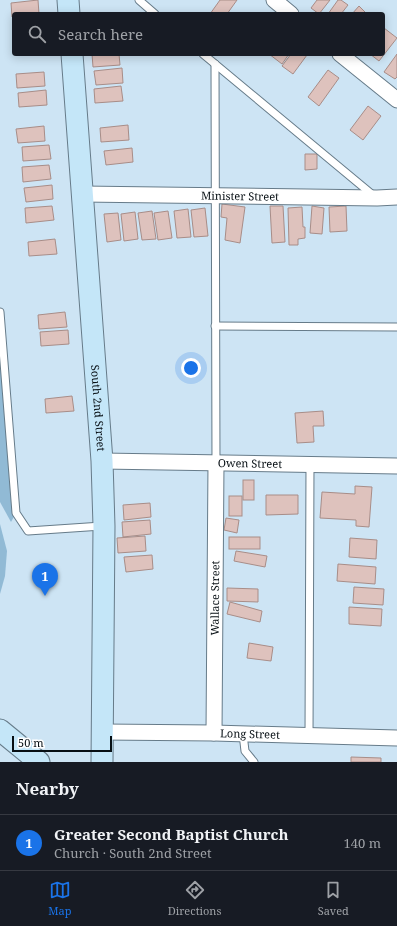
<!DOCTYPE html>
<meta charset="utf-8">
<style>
body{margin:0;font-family:"Noto Serif",serif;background:#242831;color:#f1f3f6}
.scale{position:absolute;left:12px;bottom:10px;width:100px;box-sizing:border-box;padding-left:4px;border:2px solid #070f14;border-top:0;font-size:11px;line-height:14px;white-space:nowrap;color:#070f14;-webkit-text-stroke:3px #fff;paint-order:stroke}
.you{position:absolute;left:191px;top:368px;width:14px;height:14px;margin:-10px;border:3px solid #fff;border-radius:50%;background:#1a73e8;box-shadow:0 0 0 6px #1a73e833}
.badge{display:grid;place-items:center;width:26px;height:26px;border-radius:50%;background:#1a73e8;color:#fff;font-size:13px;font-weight:700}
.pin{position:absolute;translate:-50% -33px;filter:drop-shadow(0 1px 2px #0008)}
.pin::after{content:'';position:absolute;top:21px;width:14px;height:12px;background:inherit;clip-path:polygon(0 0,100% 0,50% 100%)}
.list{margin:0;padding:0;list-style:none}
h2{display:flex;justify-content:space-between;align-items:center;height:52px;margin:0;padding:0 16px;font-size:17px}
h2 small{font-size:13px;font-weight:400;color:#9ea1a6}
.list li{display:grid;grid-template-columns:26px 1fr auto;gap:12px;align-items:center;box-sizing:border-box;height:56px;padding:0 16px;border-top:1px solid #363941}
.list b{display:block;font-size:15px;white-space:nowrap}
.list p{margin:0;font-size:13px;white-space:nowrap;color:#9ea1a6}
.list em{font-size:13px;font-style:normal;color:#9ea1a6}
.icon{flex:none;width:22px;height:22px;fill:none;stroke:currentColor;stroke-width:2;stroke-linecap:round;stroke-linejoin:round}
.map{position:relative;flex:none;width:397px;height:762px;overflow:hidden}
.search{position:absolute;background:#171b24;box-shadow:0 2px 10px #0003;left:12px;right:12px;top:12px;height:44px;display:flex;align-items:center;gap:10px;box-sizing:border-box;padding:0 14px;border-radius:4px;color:#9ea1a6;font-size:15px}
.sheet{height:108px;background:#171b24}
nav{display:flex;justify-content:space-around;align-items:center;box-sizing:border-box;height:56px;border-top:1px solid #363941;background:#171b24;font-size:11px;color:#9ea1a6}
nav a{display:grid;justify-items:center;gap:2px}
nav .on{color:#1a73e8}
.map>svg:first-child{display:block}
.green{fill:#91bad5}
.building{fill:#dec2bd;stroke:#a88d88}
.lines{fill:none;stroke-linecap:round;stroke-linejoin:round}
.lane-casing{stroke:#667b89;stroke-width:9}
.street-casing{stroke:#667b89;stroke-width:17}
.secondary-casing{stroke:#667b89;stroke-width:23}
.lane{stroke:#fff;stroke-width:7}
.street{stroke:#fff;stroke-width:15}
.secondary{stroke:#c4e6f8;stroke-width:21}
.labels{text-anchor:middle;stroke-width:3.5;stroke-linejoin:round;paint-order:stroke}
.street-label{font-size:11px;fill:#070f14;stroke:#fff}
</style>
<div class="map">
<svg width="397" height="762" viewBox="0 0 397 762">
<rect width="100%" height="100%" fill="#cde4f4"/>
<g class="green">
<polygon points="0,312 16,513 11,522 0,502"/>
<polygon points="0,524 7,551 5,576 0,594"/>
</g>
<g class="building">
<polygon points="38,0 39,14 14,14 14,17 12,17 11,3"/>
<polygon points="220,0 237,0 227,14 210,14"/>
<polygon points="317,0 330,0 319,14 311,8"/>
<polygon points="338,0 341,0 348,5 341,14 328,14"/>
<polygon points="359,6 367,14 352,14"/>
<polygon points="384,28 397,38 379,61 370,54 383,54 383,29"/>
<polygon points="92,54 119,54 120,65 93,67"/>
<polygon points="269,54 289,54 282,64"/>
<polygon points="291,54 305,54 307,55 293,74 282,66"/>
<polygon points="397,54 397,77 395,79 384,72"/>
<polygon points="122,68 123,83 96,85 94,71"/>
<polygon points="328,70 339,78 319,106 308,97"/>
<polygon points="44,72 45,86 17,88 16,74"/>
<polygon points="121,86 123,101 95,103 94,89"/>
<polygon points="46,90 47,105 19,107 18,93"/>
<polygon points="368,106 381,116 363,140 350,130"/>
<polygon points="128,125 129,140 101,142 100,128"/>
<polygon points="44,126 45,141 18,143 16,129"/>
<polygon points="49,145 51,159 23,161 22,147"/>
<polygon points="132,148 133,162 106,165 104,151"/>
<polygon points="305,154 317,154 317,169 305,170"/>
<polygon points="49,165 51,179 23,182 22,167"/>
<polygon points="52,185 53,199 26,202 24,188"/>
<polygon points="222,204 245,207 240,243 225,240 227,218 221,217"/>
<polygon points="52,206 54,220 26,223 25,208"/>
<polygon points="270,206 283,206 285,242 272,243"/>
<polygon points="312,206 324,208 322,234 310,233"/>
<polygon points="346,206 347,231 330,232 329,207"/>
<polygon points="302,207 303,227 305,227 305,238 298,239 298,245 289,245 288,208"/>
<polygon points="205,208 208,236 194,237 191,210"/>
<polygon points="188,209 191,237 177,238 174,211"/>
<polygon points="152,211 156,239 142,240 138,213"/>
<polygon points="168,211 172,238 158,240 154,213"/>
<polygon points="135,212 138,239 124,241 121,214"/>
<polygon points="118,213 121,240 107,242 104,214"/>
<polygon points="55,239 57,254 29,256 28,242"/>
<polygon points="65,312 67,327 39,329 38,315"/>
<polygon points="68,330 69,344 41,346 40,332"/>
<polygon points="72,396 74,411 46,413 45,399"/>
<polygon points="323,411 324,426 313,426 314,442 297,443 295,413"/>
<rect x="243" y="480" width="11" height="20"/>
<polygon points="355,486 372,487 369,527 356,526 356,520 320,518 322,492 355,494"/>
<polygon points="266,495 298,495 298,514 266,515"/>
<rect x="229" y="496" width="13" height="20"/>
<polygon points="150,503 151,517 124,520 123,505"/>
<polygon points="226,518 239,520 237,533 224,530"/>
<polygon points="150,520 151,534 123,537 122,522"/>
<polygon points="145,536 146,551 118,553 117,538"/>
<rect x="229" y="537" width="31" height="12"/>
<polygon points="350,538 377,540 376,559 349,557"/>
<polygon points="236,551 267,556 265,567 234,561"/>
<polygon points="152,555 153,569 126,572 124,557"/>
<polygon points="338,564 376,567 375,584 337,581"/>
<polygon points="354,587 384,589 383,605 353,603"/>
<polygon points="227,588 258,589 258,602 227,601"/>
<polygon points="230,602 262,611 260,622 227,614"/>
<polygon points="349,607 382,609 381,626 349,624"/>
<polygon points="249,643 273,647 271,661 247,658"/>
<polygon points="351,757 381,758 381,762 351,762"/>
</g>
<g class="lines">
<g class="lane-casing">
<g id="lane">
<polyline points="139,0 155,14"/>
<polyline points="203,54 374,196"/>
<polyline points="215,64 216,463"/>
<polyline points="0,312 16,513 28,531 102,526"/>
<polyline points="215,326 397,327"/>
<polyline points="243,734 245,751 254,762"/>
<polyline points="309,737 310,465"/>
</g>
</g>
<g class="street-casing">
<g id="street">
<polyline points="274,0 291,14"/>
<polyline points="340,54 397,100"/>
<path id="s1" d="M 82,194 L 377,198 L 397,197"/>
<path id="s2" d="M 102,461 L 397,466"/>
<path id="s3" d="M 103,732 L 214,733 L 397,738"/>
<path id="s4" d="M 214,733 L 216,463"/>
</g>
</g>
<g class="secondary-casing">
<g id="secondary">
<polyline points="68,0 69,14"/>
<path id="s5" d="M 72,54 L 102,461 L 104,526 L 102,762"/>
<polyline points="0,730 39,762"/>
</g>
</g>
<use href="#lane" class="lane"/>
<use href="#street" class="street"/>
<use href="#secondary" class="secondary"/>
</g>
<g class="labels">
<g class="street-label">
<text dy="4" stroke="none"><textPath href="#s1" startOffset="158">Minister Street</textPath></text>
<text dy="4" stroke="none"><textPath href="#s5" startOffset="355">South 2nd Street</textPath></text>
<text dy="4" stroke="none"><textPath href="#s2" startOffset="148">Owen Street</textPath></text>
<text dy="4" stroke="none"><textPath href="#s4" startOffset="135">Wallace Street</textPath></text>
<text dy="4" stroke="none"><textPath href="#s3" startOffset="147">Long Street</textPath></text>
</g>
</g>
</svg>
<div class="scale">50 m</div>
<div class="you"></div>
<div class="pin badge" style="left:45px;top:596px">1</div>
<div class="search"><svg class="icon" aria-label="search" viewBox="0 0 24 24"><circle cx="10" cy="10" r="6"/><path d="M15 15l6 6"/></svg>Search here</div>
</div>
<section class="sheet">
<h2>Nearby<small></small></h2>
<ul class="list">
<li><span class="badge">1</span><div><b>Greater Second Baptist Church</b><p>Church · South 2nd Street</p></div><em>140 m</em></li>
</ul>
</section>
<nav>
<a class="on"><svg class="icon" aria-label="map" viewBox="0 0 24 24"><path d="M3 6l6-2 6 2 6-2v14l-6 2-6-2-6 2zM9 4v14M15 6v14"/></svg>Map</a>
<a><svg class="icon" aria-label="directions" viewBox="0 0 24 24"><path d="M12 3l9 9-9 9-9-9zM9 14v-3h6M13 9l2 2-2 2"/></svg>Directions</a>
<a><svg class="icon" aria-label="saved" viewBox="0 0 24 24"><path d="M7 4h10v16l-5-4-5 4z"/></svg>Saved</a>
</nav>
